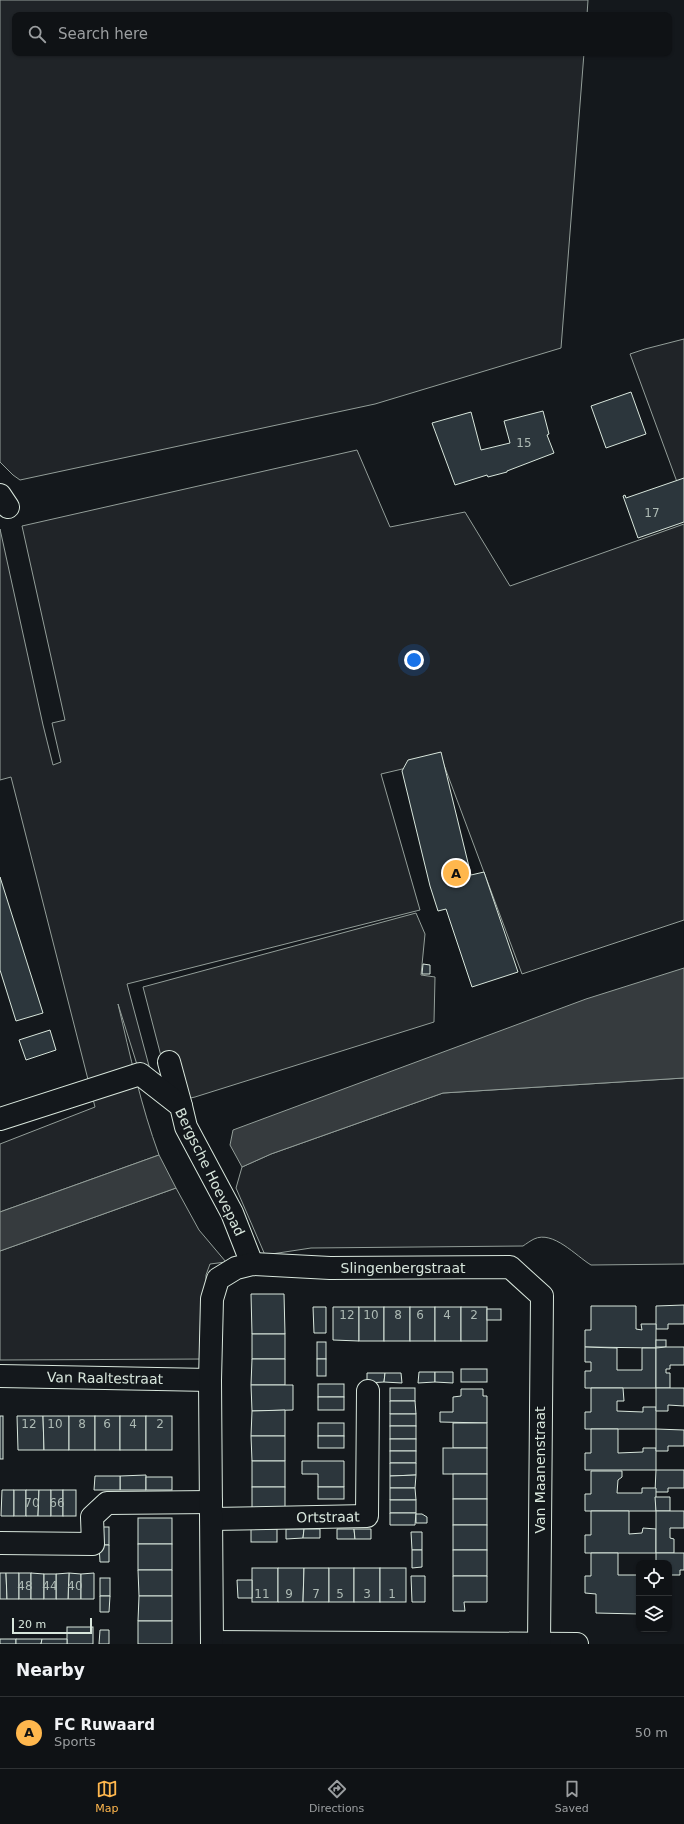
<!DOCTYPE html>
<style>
body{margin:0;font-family:"DejaVu Sans",sans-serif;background:#1d2022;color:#f1f3f6}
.controls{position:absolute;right:12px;bottom:12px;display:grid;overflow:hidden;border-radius:8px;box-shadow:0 1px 3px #0004}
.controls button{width:36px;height:36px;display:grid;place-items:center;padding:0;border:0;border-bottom:1px solid #2f3234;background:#0f1215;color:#f1f3f6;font:20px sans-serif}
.scale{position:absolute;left:12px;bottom:10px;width:80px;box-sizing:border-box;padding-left:4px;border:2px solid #d8e6dc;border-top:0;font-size:11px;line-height:14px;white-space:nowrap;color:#d8e6dc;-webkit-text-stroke:3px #14181c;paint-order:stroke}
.you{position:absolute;left:414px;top:660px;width:14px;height:14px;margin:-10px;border:3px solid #fff;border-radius:50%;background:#1a73e8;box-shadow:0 0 0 6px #1a73e833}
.badge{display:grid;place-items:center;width:26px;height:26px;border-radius:50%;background:#ffb74d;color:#111;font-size:13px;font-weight:700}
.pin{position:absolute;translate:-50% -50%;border:2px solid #fff;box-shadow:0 1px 4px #0006}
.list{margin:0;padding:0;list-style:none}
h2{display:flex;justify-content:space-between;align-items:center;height:52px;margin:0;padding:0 16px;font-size:17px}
h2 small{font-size:13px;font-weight:400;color:#9b9ea0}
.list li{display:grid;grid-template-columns:26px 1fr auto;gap:12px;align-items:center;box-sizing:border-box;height:72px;padding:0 16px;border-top:1px solid #2f3234}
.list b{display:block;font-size:15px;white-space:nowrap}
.list p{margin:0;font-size:13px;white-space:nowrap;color:#9b9ea0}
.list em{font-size:13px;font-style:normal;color:#9b9ea0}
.icon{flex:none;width:22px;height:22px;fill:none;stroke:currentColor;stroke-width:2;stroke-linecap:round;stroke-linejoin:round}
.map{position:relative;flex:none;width:684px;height:1644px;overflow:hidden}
.search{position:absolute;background:#0f1215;box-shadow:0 1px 3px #0004;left:12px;right:12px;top:12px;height:44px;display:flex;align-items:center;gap:10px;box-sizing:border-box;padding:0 14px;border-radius:8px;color:#9b9ea0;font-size:15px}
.sheet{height:124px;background:#0f1215}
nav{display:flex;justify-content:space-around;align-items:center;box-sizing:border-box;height:56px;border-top:1px solid #2f3234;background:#0f1215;font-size:11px;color:#9b9ea0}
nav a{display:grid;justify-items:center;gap:2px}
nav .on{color:#ffb74d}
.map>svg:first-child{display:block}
.green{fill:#202428;stroke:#939e99}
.parking{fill:#24282b;stroke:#939e99}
.water{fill:#363b3e;stroke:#939e99}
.building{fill:#2c363c;stroke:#d8e6dc}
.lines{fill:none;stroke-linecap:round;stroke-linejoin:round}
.minor-casing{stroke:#d8e6dc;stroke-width:24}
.minor{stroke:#14181c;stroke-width:22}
.labels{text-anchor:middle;stroke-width:3;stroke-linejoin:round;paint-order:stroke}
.number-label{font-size:12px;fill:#adbab4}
.street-label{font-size:14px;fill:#d8e6dc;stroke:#14181c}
</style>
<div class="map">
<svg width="684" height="1644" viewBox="0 0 684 1644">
<rect width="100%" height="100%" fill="#14181c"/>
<g class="green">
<polygon points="0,0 588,0 587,15 15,15 15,53 584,53 561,348 375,404 20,480 13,475 0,462"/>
<polygon points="684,339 684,501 630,354 645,349"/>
<path d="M 357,450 L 390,527 L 465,512 L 510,586 L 684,524 L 684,920 L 522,974 L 441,757 L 415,766 L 381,774 L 420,910 L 127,984 L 152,1077 L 144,1087 L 118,1004 C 130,1055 141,1106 159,1155 L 0,1212 L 0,1144 L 95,1107 L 11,777 L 0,780 L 0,529 L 43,725 L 53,765 L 61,762 L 52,723 L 65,720 L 22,526 Z"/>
<path d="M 684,1078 L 684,1264 L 591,1265 C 576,1256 553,1230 534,1239 C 530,1241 526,1244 523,1246 L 311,1248 L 265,1255 L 236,1188 L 242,1167 L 271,1154 L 443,1093 Z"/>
<polygon points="176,1188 199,1230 226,1262 210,1264 206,1275 205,1359 0,1360 0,1251"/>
</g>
<polygon class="parking" points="416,913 425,934 421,975 435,977 434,1022 195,1097 173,1102 143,987"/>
<g class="water">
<polygon points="684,968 684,1078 443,1093 271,1154 242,1167 230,1145 233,1130 586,999"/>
<polygon points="159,1155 176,1188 0,1251 0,1212"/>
</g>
<g class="building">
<polygon points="631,392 646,434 606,448 591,406"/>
<polygon points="543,411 549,434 547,435 554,453 507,471 507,472 488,477 487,475 455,485 432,423 471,412 481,450 510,443 504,421"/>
<polygon points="684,478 684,522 638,538 623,496 625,495 626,498"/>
<polygon points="441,752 471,875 484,872 518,972 472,987 446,909 438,911 430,886 402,771 408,760"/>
<polygon points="0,877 43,1013 16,1021 0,970"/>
<polygon points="423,964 430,965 430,974 422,974"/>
<polygon points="50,1030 56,1050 26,1060 19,1040"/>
<polygon points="251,1294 284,1294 285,1334 252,1334"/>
<polygon points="684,1305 684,1324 668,1324 668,1329 656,1329 656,1306"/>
<polygon points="591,1306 636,1306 636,1329 642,1330 641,1324 656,1324 656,1348 585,1347 585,1330 591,1330"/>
<polygon points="313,1307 326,1307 326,1333 314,1333"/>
<polygon points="333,1307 359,1307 359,1341 333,1340"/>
<rect x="359" y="1307" width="25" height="34"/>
<rect x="384" y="1307" width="26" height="34"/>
<rect x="410" y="1307" width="25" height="34"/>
<rect x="435" y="1307" width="26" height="34"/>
<rect x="461" y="1307" width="26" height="34"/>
<rect x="487" y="1309" width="14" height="11"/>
<rect x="252" y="1334" width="33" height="25"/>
<rect x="656" y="1340" width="10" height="7"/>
<rect x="317" y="1342" width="9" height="17"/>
<polygon points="585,1347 617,1348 617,1370 642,1370 642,1348 656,1348 656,1388 585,1388 585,1371 591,1371 591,1362 585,1362"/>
<polygon points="666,1347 684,1347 684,1365 670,1365 670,1369 666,1369 666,1373 670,1373 670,1388 656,1388 656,1348"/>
<polygon points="252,1359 285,1359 285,1385 251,1385"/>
<rect x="317" y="1359" width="9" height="17"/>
<rect x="461" y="1369" width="26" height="13"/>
<polygon points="419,1372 435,1372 435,1382 418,1383"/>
<polygon points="435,1372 453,1372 453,1383 435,1382"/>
<polygon points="367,1373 385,1373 384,1382 367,1383"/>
<polygon points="385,1373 401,1373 402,1383 384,1382"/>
<rect x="318" y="1384" width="26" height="13"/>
<polygon points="251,1385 293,1385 293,1410 252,1411"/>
<rect x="390" y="1388" width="25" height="13"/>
<polygon points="591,1388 623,1388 624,1401 617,1401 617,1411 643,1412 643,1407 656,1407 656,1429 585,1429 585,1412 591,1412"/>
<polygon points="656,1388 684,1388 684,1406 668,1405 668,1411 656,1411"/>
<polygon points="461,1389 483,1389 483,1396 487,1396 487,1423 440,1422 440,1412 453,1412 453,1397 461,1396"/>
<rect x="318" y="1397" width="26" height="13"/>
<polygon points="390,1401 415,1401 416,1414 390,1414"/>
<polygon points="285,1410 285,1436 251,1436 252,1411"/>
<rect x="390" y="1414" width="26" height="12"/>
<rect x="0" y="1416" width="3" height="43"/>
<polygon points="17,1416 43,1416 44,1450 18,1450"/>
<polygon points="43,1416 69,1416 69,1450 44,1450"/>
<rect x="69" y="1416" width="26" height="34"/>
<rect x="95" y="1416" width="25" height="34"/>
<rect x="120" y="1416" width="26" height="34"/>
<rect x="146" y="1416" width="26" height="34"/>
<rect x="318" y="1423" width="26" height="13"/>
<rect x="453" y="1423" width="34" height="25"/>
<rect x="390" y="1426" width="26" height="13"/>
<polygon points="591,1429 618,1429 618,1453 643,1452 643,1448 656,1448 656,1470 585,1470 585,1453 591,1453"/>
<polygon points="656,1429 684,1430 684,1446 668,1446 668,1451 656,1451"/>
<polygon points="251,1436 285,1436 285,1461 252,1461"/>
<rect x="318" y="1436" width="26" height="12"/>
<rect x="390" y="1439" width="26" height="12"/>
<rect x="443" y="1448" width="44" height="26"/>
<rect x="390" y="1451" width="26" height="12"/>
<rect x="252" y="1461" width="33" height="26"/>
<polygon points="302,1461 344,1461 344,1487 318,1487 318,1474 302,1474"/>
<polygon points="390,1463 416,1463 416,1475 390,1476"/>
<polygon points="656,1470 684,1470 684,1488 668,1488 668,1492 655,1492"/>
<polygon points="591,1471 622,1471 622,1477 618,1480 617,1493 642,1493 642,1488 656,1488 656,1511 585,1511 585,1494 591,1494"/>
<rect x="453" y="1474" width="34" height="25"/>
<polygon points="146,1475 146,1490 120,1490 120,1476"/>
<polygon points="416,1475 415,1488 390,1488 390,1476"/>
<polygon points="95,1476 120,1476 120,1490 94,1490"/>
<rect x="146" y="1477" width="26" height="13"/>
<rect x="252" y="1487" width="33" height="26"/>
<rect x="318" y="1487" width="26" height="12"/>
<polygon points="390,1488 415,1488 416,1500 390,1500"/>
<polygon points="2,1490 14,1490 14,1516 1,1516"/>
<rect x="14" y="1490" width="12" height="26"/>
<polygon points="26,1490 39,1490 38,1516 26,1516"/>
<polygon points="39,1490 51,1490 51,1516 38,1516"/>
<rect x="51" y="1490" width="12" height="26"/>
<rect x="63" y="1490" width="13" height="26"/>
<polygon points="655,1497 670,1497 670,1511 656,1511"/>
<rect x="453" y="1499" width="34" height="26"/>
<rect x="390" y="1500" width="26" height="13"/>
<polygon points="591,1511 629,1511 629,1534 642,1533 643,1528 656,1529 656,1553 585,1553 585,1535 591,1535"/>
<polygon points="656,1511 684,1511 684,1528 670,1528 670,1538 674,1539 674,1553 656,1553"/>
<polygon points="390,1513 416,1513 415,1525 390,1525"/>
<polygon points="416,1514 422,1514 427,1517 427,1523 416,1523"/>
<rect x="138" y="1518" width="34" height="26"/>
<rect x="453" y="1525" width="34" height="25"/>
<rect x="99" y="1527" width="10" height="18"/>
<rect x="251" y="1529" width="26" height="13"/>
<polygon points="286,1529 304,1529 303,1538 286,1539"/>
<polygon points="304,1529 320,1529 320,1538 303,1538"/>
<polygon points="337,1529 354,1529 355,1539 337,1539"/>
<polygon points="354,1529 371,1529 371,1539 355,1539"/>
<polygon points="411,1532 422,1532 422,1550 412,1550"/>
<rect x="138" y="1544" width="34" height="26"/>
<polygon points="99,1545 109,1545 109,1562 100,1562"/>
<polygon points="412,1550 422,1550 422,1567 412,1568"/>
<rect x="453" y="1550" width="34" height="26"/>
<polygon points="591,1553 618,1553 618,1575 639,1575 639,1614 596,1613 596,1594 585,1593 585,1576 591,1576"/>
<polygon points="656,1553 684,1553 684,1570 680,1570 680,1575 669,1575 669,1563 656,1563"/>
<rect x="252" y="1568" width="26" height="34"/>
<polygon points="278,1568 304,1568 303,1602 278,1602"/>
<polygon points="304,1568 329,1568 329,1602 303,1602"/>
<rect x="329" y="1568" width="25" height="34"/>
<rect x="354" y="1568" width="26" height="34"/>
<rect x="380" y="1568" width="26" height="34"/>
<polygon points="138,1570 172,1570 172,1596 139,1596"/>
<polygon points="0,1573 6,1573 7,1599 0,1599"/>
<polygon points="6,1573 19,1573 19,1599 7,1599"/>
<rect x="19" y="1573" width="12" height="26"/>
<polygon points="31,1573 44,1574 44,1599 31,1599"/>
<polygon points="69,1573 81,1574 81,1599 68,1599"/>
<polygon points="69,1573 68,1599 56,1599 56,1574"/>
<polygon points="94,1573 94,1599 81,1599 81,1574"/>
<rect x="44" y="1574" width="12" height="25"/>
<polygon points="411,1576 425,1576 425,1602 412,1602"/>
<polygon points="453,1576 487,1576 487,1602 464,1602 465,1611 453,1611"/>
<rect x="100" y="1578" width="10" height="18"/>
<polygon points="237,1580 252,1580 252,1598 238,1598"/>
<polygon points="100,1596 110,1596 109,1612 100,1612"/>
<polygon points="139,1596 172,1596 172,1621 138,1621"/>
<rect x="138" y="1621" width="34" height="23"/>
<rect x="67" y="1627" width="26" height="17"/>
<polygon points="100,1630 109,1630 109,1644 99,1644"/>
<rect x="0" y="1639" width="16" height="5"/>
<polygon points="16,1639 42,1639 41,1644 16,1644"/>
<polygon points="42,1639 67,1639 67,1644 41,1644"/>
</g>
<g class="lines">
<g class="minor-casing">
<g id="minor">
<polyline points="0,495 8,507"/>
<polyline points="169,1062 181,1106"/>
<polyline points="0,1119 140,1074 181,1106 186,1127 232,1213 252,1264"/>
<polyline points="0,1376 210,1380"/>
<polyline points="212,1519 367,1516 368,1391"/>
<polyline points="0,1543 93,1544 92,1517 107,1503 211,1502"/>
<polyline points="212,1642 577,1644"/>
<polyline points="212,1644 210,1380 212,1299 218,1279 236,1268 252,1264 330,1268 510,1267 542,1296 539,1644"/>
</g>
</g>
<use href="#minor" class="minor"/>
</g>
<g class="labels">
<g class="number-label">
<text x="524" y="447">15</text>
<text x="652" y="517">17</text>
<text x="347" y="1319">12</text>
<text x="371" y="1319">10</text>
<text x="398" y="1319">8</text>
<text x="420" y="1319">6</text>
<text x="447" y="1319">4</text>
<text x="474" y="1319">2</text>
<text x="29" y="1428">12</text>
<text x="55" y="1428">10</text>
<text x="82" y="1428">8</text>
<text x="107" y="1428">6</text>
<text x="133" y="1428">4</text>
<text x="160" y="1428">2</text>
<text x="32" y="1507">70</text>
<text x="57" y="1507">66</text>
<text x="25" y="1590">48</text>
<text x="50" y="1590">44</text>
<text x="75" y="1590">40</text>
<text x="262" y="1598">11</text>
<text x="289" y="1598">9</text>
<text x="316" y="1598">7</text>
<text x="340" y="1598">5</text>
<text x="367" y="1598">3</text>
<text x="392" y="1598">1</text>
</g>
<g class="street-label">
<text transform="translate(210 1172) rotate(64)" y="5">Bergsche Hoevepad</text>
<text x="403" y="1273">Slingenbergstraat</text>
<text transform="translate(105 1378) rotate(1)" y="5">Van Raaltestraat</text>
<text transform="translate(540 1470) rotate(-90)" y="5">Van Maanenstraat</text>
<text transform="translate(328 1517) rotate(-1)" y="5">Ortstraat</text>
</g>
</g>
</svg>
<div class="controls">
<button><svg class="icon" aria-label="locate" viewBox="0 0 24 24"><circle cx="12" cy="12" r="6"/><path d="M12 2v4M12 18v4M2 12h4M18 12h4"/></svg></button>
<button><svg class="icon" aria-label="layers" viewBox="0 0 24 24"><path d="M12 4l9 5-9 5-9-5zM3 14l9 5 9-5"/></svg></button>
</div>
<div class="scale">20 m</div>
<div class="you"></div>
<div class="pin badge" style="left:456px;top:873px">A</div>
<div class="search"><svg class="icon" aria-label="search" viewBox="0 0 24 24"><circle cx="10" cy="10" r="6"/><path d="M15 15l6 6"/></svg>Search here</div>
</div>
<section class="sheet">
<h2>Nearby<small></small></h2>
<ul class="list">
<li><span class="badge">A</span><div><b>FC Ruwaard</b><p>Sports</p></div><em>50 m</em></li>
</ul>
</section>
<nav>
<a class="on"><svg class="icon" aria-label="map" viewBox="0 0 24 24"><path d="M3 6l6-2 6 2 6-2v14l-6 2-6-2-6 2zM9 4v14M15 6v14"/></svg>Map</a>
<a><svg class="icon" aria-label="directions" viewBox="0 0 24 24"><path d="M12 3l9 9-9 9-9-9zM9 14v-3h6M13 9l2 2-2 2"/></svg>Directions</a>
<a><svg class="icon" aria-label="saved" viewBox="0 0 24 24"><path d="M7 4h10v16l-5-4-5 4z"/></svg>Saved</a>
</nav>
